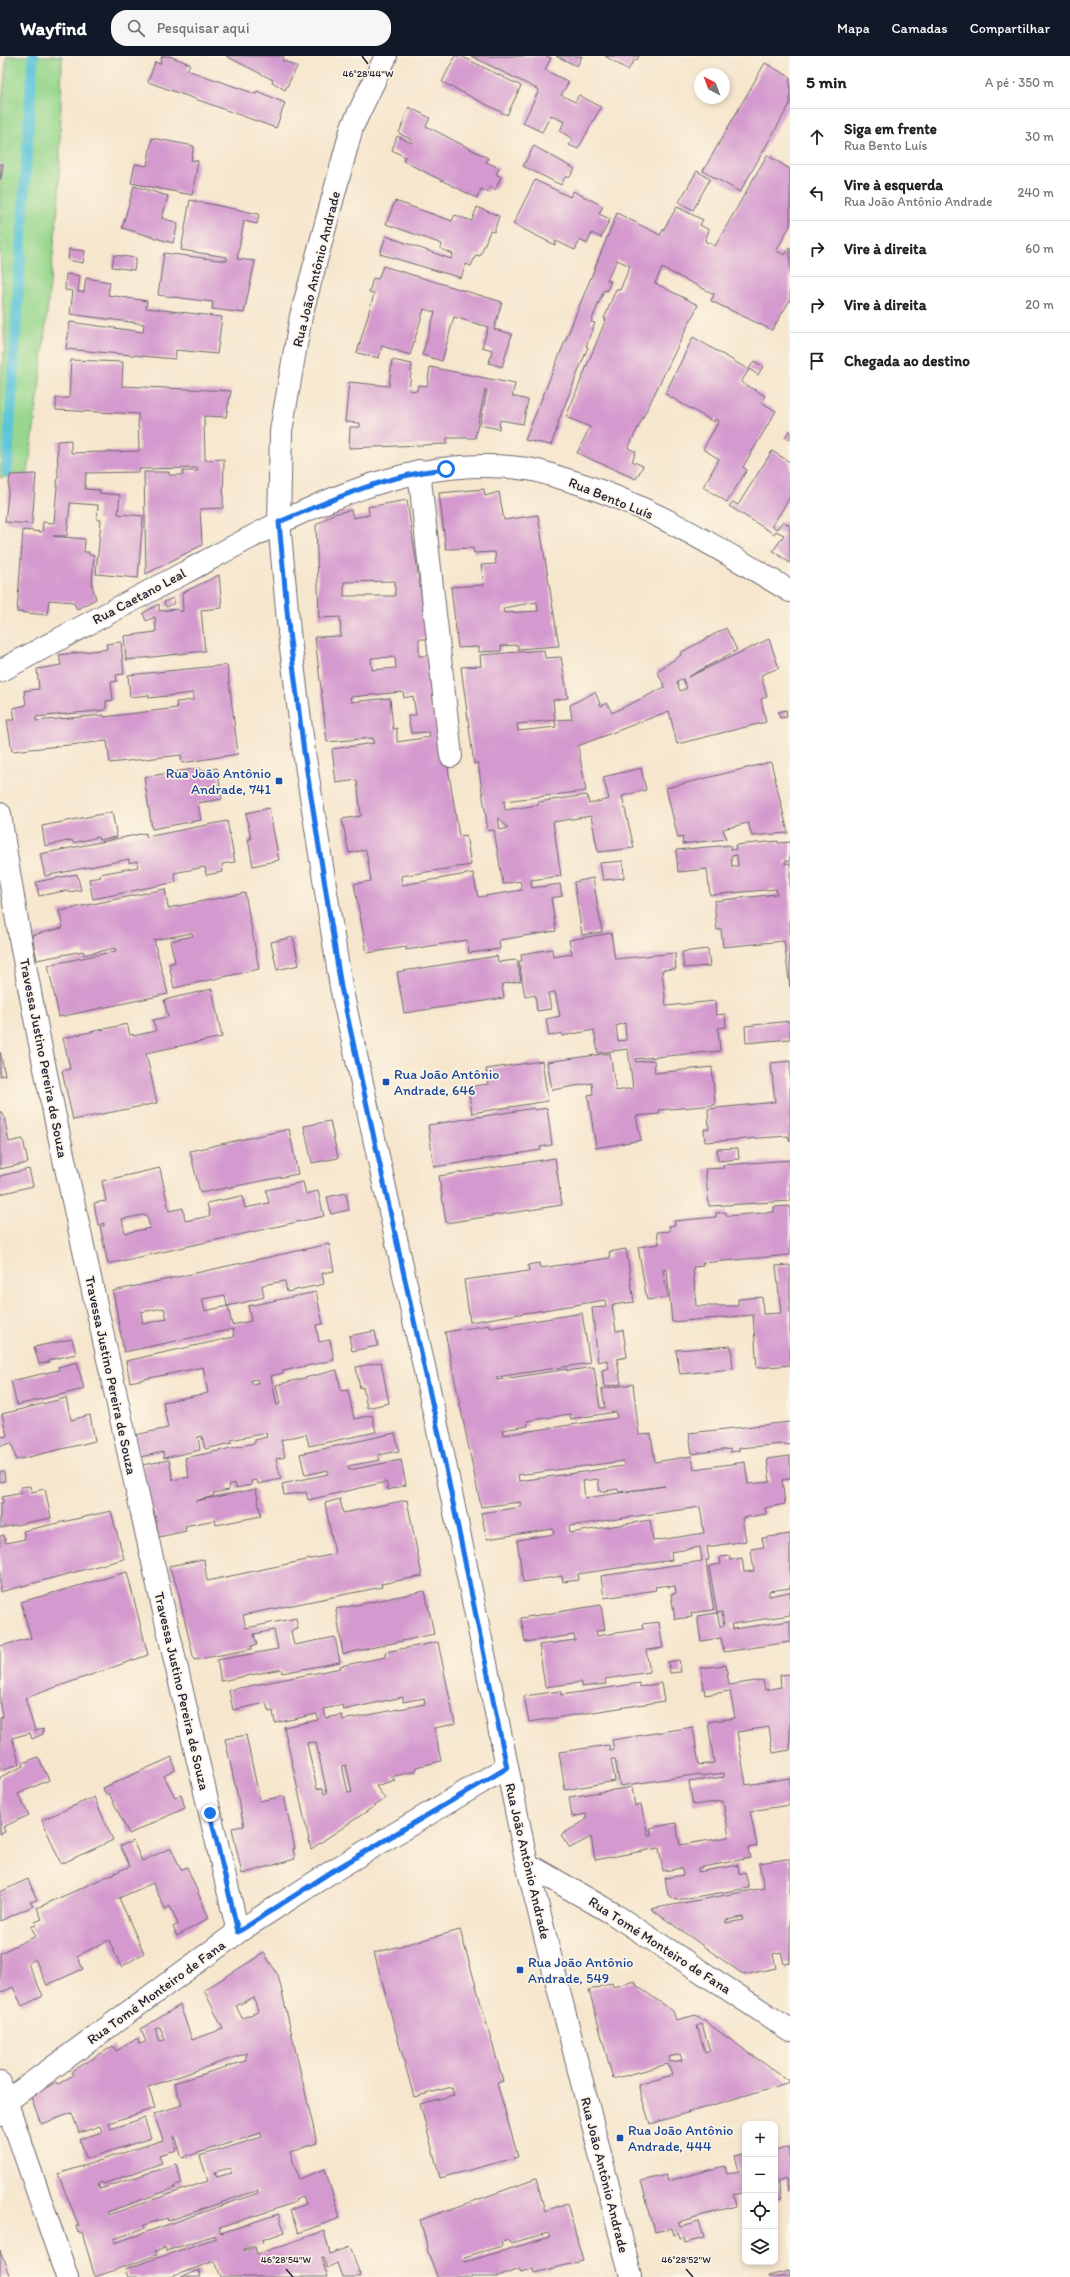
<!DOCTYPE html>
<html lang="pt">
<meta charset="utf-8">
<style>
body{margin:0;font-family:Itim,sans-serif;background:#f6f6f6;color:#202124}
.controls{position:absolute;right:12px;bottom:12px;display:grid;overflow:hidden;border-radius:8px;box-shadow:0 2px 6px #0003}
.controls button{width:36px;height:36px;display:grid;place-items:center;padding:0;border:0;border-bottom:1px solid #e0e0e0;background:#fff;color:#202124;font:20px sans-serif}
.compass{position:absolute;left:694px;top:12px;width:36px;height:36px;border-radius:50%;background:#fff;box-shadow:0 2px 6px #0003;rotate:319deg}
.stop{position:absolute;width:12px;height:12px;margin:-9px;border:3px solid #1a73e8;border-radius:50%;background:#fff}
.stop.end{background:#1a73e8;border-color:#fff;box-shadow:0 1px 4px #0008}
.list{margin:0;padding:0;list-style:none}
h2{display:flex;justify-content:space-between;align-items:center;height:52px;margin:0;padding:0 16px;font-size:17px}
h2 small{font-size:13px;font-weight:400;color:#757577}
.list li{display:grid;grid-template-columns:26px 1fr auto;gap:12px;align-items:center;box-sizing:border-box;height:56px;padding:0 16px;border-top:1px solid #e0e0e0}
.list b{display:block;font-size:15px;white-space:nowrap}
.list p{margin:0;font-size:13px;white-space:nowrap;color:#757577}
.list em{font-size:13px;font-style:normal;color:#757577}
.icon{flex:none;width:22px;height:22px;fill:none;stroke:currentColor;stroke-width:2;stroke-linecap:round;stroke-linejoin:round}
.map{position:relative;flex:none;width:790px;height:2221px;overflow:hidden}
header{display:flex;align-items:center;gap:24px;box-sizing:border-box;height:56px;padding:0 20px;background:#111827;color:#fff}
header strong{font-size:19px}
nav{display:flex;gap:22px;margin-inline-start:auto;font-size:14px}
.search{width:280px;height:36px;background:#f6f6f6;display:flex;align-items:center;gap:10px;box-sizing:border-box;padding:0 14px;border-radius:16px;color:#757577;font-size:15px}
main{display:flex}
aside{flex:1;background:#fff}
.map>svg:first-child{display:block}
.green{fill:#98d78d;stroke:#5d7c64}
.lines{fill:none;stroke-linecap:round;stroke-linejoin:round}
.stream{stroke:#5cc5d8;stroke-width:11}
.building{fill:#d499ce;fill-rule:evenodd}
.minor-casing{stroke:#6c676e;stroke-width:24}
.minor{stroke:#fff;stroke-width:22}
.route{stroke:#1a73e8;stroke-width:5}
.ticks{fill:none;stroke:#22223b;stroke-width:1.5}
.transit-dot{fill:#1a4fb4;stroke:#fcf5e5;stroke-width:1.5}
.labels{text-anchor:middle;stroke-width:3.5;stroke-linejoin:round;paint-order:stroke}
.street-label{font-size:14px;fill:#22223b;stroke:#fcf5e5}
.transit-label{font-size:14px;fill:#164399;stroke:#fcf5e5;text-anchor:start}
.ticks-label{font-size:10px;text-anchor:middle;fill:#22223b;stroke:#fcf5e5;stroke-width:3.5;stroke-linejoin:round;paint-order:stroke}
</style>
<header>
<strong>Wayfind</strong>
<div class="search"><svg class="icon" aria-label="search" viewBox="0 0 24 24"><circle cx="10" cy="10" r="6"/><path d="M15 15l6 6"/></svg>Pesquisar aqui</div>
<nav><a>Mapa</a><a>Camadas</a><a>Compartilhar</a></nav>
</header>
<main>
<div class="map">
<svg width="790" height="2221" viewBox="0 0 790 2221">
<rect width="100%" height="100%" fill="#fcf5e5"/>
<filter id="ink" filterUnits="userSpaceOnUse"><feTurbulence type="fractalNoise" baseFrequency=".025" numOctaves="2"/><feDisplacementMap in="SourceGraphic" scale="8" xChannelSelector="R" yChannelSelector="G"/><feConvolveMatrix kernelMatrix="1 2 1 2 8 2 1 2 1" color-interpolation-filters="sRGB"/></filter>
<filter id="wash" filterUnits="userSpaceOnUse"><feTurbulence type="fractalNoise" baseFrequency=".012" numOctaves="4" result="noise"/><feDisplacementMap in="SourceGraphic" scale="16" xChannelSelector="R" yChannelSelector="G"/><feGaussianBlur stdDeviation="0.9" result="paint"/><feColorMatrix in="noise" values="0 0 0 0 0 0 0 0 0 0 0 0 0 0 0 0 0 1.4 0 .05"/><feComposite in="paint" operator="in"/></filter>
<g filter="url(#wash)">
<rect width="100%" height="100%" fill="#f6e6cd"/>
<polygon class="green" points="7,0 62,0 59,141 39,334 28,417 0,422 0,326 5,291 0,194 0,65"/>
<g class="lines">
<polyline class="stream" points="7,416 33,0"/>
</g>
<g id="blocks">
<g class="building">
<polygon points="162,0 169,0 190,8 187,14 256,38 257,35 285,47 276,72 148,26 155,6 160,8"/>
<polygon points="226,0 284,0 282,4 297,11 285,34 272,26 273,24"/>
<polygon points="455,0 461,0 521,30 507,59 442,26"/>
<polygon points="471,0 546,0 551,2 545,14 569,26 561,39 575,46 579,39 601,51 578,93 569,89 573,83 560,75 564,66 551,59 542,76 523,67 539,34"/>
<polygon points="556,0 582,0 577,10"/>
<polygon points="605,0 639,0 637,4 635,3 628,14"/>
<polygon points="765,7 790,21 790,48 740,136 703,115"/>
<polygon points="409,51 430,62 426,70 488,102 486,106 499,112 496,118 501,121 495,134 490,131 487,136 481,133 477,142 403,105 405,101 392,94 397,80 412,87 413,85 399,77"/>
<polygon points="152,82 194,90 191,104 198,105 192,139 131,127 135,108 147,110"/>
<polygon points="534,90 575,113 569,122 566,120 561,129 523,110"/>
<polygon points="767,99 790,113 790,170 776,195 785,199 790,191 790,244 772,274 711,245 714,238 662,212 655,227 698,249 628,392 636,396 632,405 643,410 636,423 577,397 590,371 566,361 606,263 604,263 616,233 620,234 630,210 617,204 607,224 611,225 607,235 604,234 591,266 595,267 586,290 588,291 558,366 559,367 551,389 525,384 617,157 660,179 677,151 703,164 700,169 709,174 705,185 715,190"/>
<polygon points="0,108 3,108 1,123 0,123"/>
<polygon points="697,115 710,123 693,154 679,146"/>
<polygon points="535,124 570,141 573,135 603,150 599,158 610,163 601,182 592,177 587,188 580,184 575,194 556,185 555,189 513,168"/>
<polygon points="134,130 168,140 162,162 178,167 173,187 122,172"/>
<polygon points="190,144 259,158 257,168 244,165 237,203 255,205 244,257 212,253 213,246 158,239 164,197 227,205 227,201 181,194"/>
<polygon points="395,145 452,165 455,159 472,165 477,151 499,160 494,176 490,175 480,200 476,199 471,210 466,208 461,222 380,198 386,180 451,203 453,198 441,193 442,188 386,168"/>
<polygon points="69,193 85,195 83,207 68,204"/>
<polygon points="114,199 136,202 134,214 112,211"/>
<polygon points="383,210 502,246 494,273 512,278 502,311 489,307 492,294 482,291 488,271 454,261 442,305 422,299 435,256 424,253 410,299 382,290 379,302 357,297 374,238 369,237 373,222 378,223"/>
<polygon points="66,218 80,220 78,236 84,236 86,222 110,226 108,239 147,245 146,252 222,261 217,298 176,294 175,303 66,293 70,266 143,276 144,268 70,258 73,235 65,234"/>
<polygon points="693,281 749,314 741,326 765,340 761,346 776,355 743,411 747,414 727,446 703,431 719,403 703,393 719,365 715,363 714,366 665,338"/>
<polygon points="71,304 123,306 122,330 231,335 226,361 204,360 205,404 224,403 223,452 200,453 202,489 146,518 144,416 169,416 169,419 183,419 183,415 197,415 198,412 139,413 139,416 86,417 85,433 100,434 99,437 120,439 118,458 143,460 138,522 96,518 101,464 97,464 98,449 70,447 67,480 53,480 85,483 84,496 89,496 89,499 94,499 92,529 96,543 77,553 73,546 49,544 47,559 17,556 23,474 42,476 43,466 54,467 58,418 57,385 71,384 71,397 139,395 138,358 56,354 56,342 69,342"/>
<polygon points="392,304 412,308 409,334 417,335 418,329 427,330 430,311 515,328 512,340 528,344 523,368 500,364 499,373 480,369 487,334 485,334 475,382 447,382 447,388 349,392 350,371 360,371 360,367 345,366 349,326 389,330"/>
<polygon points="754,305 763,310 758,319 749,313"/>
<polygon points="790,374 790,384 785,381"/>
<polygon points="772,395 790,406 790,441 772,470 777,473 783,465 790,470 790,507 773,495 784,479 776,475 774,478 729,450 733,446 738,449"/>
<polygon points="36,418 32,468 5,466 10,419"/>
<path d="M 484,433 L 485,440 L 499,436 L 504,464 L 538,459 L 559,590 L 518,593 L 518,589 L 501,590 L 501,595 L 479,596 L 479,591 L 458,592 L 451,531 L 484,529 L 481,509 L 496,508 L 495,496 L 474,497 L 473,492 L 446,493 L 439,437 ZM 537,546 L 538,555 L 504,557 L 503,552 Z"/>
<path d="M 407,444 L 428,583 L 419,583 L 419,600 L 430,600 L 459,780 L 466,779 L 471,809 L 401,820 L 402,829 L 473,817 L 478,841 L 522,834 L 520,825 L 503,828 L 494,774 L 488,775 L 478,707 L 474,708 L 461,611 L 481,610 L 480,599 L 544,594 L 545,602 L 561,601 L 568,642 L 553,644 L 555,664 L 517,668 L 518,675 L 556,671 L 555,664 L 572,663 L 570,649 L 595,636 L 601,650 L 607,647 L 612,657 L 665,631 L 657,615 L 681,599 L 680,597 L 726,572 L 737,594 L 688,621 L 769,583 L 779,612 L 761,619 L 767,641 L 761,643 L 766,666 L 677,688 L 669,655 L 578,690 L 586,735 L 504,745 L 505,754 L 538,749 L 538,746 L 587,739 L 589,748 L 609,743 L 603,721 L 641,712 L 646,734 L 622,740 L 634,792 L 598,796 L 591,760 L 553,766 L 561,820 L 531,824 L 532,832 L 560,828 L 562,840 L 551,842 L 556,875 L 499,884 L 500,893 L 469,897 L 467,884 L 406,894 L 406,891 L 367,897 L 354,828 L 371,825 L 366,794 L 349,797 L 342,763 L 361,760 L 357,724 L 336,727 L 332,693 L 374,687 L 373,682 L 327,686 L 315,581 L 341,580 L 340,561 L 319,562 L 316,469 L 333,458 L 351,454 L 353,462 L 369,459 L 368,451 ZM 395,525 L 395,540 L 344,540 L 344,526 ZM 395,601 L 396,612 L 372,614 L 371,602 ZM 683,623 L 687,632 L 680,635 L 677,626 ZM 403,636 L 404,642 L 413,640 L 416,659 L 408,660 L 411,677 L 429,676 L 430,681 L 397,686 L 397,672 L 393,673 L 390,642 L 351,646 L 350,641 ZM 498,761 L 508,772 L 500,774 Z"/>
<polygon points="219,519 222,552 201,554 205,595 126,604 124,580 156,576 155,561 146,565 143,557 159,548 159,555 178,553 179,555 183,555 182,537"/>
<polygon points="173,542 175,547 166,551 164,546"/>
<polygon points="121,586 124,618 116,619 117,625 111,626 113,644 106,645 106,654 36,661 36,665 104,659 104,661 177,652 176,646 193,644 193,637 149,642 149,639 130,641 128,619 227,609 238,698 182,707 181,699 110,707 107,685 12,695 7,664 15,664 13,652 26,649 24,635 39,633 37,613 61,609 59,599 107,593 106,588"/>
<polygon points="786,654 787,661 780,662 778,656"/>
<polygon points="771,706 788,777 752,780 748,767 723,773 726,783 682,788 683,781 678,782 666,732"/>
<polygon points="200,712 200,715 217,712 222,743 198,747 201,764 152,773 144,721"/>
<polygon points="269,752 279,804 253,810 248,783 251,783 246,757"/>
<polygon points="112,756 117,781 99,784 98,781 73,787 72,784 45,790 42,770"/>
<polygon points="227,765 235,806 222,808 223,816 206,819 205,811 174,817 176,826 93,843 89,823 101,821 100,818 138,811 137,805 129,807 129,803 45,820 40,798 146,777 146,781"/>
<path d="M 778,785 L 778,787 L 790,786 L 790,805 L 785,805 L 785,808 L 790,807 L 790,931 L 784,885 L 723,891 L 721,873 L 717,874 L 714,845 L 777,838 L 776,833 L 710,839 L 707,813 L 678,816 L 676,794 L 730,789 L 731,794 L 736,793 L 735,789 ZM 737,799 L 738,810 L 732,810 L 731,800 Z"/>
<polygon points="623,805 624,822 603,824 600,807"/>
<polygon points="77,818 81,834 69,836 69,834 39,840 36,826"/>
<polygon points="593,822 602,876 582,879 574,826"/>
<polygon points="165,833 168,852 245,837 259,913 174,932 169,908 175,906 170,885 193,880 192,877 154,884 168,938 59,961 48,909 116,895 115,892 84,899 83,895 37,904 32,879 63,872 59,855"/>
<path d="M 611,877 L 615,903 L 675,897 L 676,913 L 662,914 L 666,950 L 715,945 L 716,959 L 725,958 L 726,971 L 718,972 L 720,995 L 635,1003 L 636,1006 L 654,1004 L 655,1017 L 712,1011 L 715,1049 L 659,1054 L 660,1058 L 636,1060 L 641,1084 L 596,1092 L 588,1039 L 593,1038 L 592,1027 L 552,1034 L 547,1006 L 610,997 L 616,1035 L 633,1032 L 628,993 L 598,997 L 594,974 L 562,980 L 562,977 L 549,980 L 546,963 L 560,960 L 555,936 L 548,937 L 551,953 L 537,955 L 535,939 L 525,941 L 519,905 L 522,905 L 521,898 L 552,893 L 553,901 L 572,898 L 569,884 ZM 625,967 L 626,984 L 618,985 L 616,970 Z"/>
<polygon points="293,881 299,909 277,914 271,886"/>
<polygon points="708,893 710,910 684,912 682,896"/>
<polygon points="497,900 498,906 517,904 521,925 502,928 504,942 404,957 397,916"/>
<polygon points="212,933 222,981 146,997 157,1047 73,1064 62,1015 70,1013 63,982 127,968 130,979 133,978 133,980 156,975 153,964 168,961 164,944"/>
<polygon points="790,965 790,983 746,987 745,970"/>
<polygon points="0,996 5,1019 0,1020"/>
<polygon points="542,1005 548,1045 472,1057 468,1031 488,1028 486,1013"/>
<polygon points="790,1005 790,1086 788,1080 705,1086 704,1073 709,1073 708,1053 775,1046 771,1007"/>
<polygon points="535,1052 535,1054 547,1052 552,1089 540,1091 541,1094 434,1111 428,1069"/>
<polygon points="0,1055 4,1060 9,1086 23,1083 28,1107 0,1113"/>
<polygon points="330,1065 338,1102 312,1107 304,1070"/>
<polygon points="289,1073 298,1118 200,1137 190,1095"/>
<polygon points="738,1092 739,1103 718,1105 717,1093"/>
<polygon points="555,1102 562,1149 446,1167 439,1120"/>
<polygon points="790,1104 790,1145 709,1150 705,1113 724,1112 723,1109"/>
<path d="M 160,1112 L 169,1155 L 183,1152 L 185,1165 L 210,1160 L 207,1147 L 242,1140 L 245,1152 L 269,1147 L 266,1134 L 303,1126 L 306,1138 L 318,1135 L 324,1160 L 108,1208 L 100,1170 L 104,1170 L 104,1167 L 98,1169 L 94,1147 L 106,1145 L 102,1125 ZM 143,1159 L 147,1160 L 150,1172 L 125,1177 L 122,1163 Z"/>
<polygon points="29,1113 33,1130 0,1138 0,1120"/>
<polygon points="346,1137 349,1154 331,1158 327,1141"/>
<polygon points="790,1150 790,1199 702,1207 703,1210 693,1211 696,1250 738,1250 738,1243 762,1241 763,1258 781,1257 776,1210 790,1209 790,1309 757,1312 753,1259 672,1266 667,1214 663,1214 668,1241 647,1244 638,1191 659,1188 657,1176 670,1175 669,1170 675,1169 674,1165 716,1161 716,1157 726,1156 726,1160 774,1156 774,1151"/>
<path d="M 329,1188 L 334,1215 L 322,1217 L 324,1228 L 287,1236 L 285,1225 L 262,1229 L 264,1241 L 246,1246 L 227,1250 L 225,1239 L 202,1243 L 205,1255 L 228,1250 L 232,1269 L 251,1265 L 248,1250 L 316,1236 L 323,1268 L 316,1269 L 319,1286 L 330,1284 L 334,1304 L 283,1315 L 283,1317 L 271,1320 L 277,1349 L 280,1348 L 276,1329 L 337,1314 L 341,1335 L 348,1334 L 354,1363 L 372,1359 L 376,1376 L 309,1390 L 306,1378 L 281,1384 L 285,1401 L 276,1403 L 281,1423 L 258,1428 L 257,1424 L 251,1425 L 252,1429 L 236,1432 L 235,1427 L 228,1429 L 229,1434 L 213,1437 L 214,1440 L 195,1445 L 256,1433 L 261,1460 L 216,1469 L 215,1464 L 185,1470 L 186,1475 L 159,1481 L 154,1454 L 150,1455 L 142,1409 L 169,1404 L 173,1424 L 189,1421 L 185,1402 L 255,1387 L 255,1384 L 267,1381 L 266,1377 L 231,1384 L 232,1387 L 205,1393 L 202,1380 L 198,1381 L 200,1394 L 164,1402 L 163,1396 L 140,1401 L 135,1379 L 168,1372 L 163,1346 L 208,1337 L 203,1311 L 130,1326 L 126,1305 L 234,1281 L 233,1273 L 124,1296 L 113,1235 ZM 164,1252 L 167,1263 L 143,1268 L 141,1256 ZM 257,1323 L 258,1327 L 252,1328 L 251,1324 Z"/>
<polygon points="626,1193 634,1246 612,1249 616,1275 623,1274 627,1301 617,1303 621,1328 604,1331 602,1314 609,1312 607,1304 598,1306 592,1252 606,1251 605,1244 470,1266 464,1224 529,1215 528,1209 539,1207 540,1212 610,1202 609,1196"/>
<path d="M 582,1257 L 590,1307 L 497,1321 L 497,1324 L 567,1313 L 567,1315 L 594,1311 L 600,1352 L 605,1352 L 602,1333 L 633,1328 L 639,1379 L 651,1378 L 655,1406 L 692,1400 L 694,1413 L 745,1406 L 748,1428 L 770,1426 L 767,1403 L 790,1400 L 790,1423 L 782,1424 L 785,1448 L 765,1452 L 766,1458 L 742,1462 L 746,1485 L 707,1491 L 709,1504 L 706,1504 L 714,1554 L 691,1557 L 692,1561 L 675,1563 L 671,1538 L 676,1537 L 675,1530 L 668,1531 L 668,1529 L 655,1531 L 656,1534 L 604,1542 L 601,1520 L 702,1505 L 700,1491 L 671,1496 L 672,1504 L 578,1518 L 579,1524 L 563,1526 L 562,1520 L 523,1526 L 517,1484 L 554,1478 L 553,1473 L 487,1483 L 481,1457 L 521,1451 L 520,1446 L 481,1451 L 445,1276 L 490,1269 L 490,1272 ZM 616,1356 L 617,1362 L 503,1379 L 502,1374 L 528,1370 L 527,1365 L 570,1358 L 571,1363 ZM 624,1405 L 624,1410 L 519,1425 L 518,1419 ZM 598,1423 L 600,1436 L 618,1433 L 619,1436 L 665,1430 L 585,1442 L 583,1425 ZM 700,1451 L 704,1477 L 653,1485 L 650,1464 L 570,1477 L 569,1470 Z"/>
<polygon points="375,1275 378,1290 352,1295 349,1280"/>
<polygon points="72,1283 76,1298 49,1304 50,1306 39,1308 34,1291"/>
<polygon points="731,1290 733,1313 680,1318 676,1294"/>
<polygon points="77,1306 84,1333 17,1349 11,1325 59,1314 58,1311"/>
<polygon points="381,1306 389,1347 367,1352 363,1331 360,1332 356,1311"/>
<polygon points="66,1342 71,1364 90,1359 95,1385 16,1404 12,1387 0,1390 0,1381 7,1380 2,1358"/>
<polygon points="790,1366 790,1389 783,1388 739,1392 739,1395 730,1396 730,1393 692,1398 689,1377"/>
<polygon points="395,1377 399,1395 378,1399 380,1404 348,1410 349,1414 401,1404 406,1429 388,1434 386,1426 308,1444 306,1436 284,1439 282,1428 328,1418 328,1414 305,1419 300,1398"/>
<polygon points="0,1415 4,1415 5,1425 0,1426"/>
<polygon points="30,1430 31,1436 45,1433 51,1462 0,1472 0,1447 3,1447 2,1441 22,1437 21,1431"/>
<polygon points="340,1443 343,1457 407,1444 422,1520 381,1528 382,1531 243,1559 246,1572 296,1562 298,1573 291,1575 294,1589 335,1581 340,1606 282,1617 281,1613 221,1625 217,1604 278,1593 274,1574 254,1578 257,1589 251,1590 252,1593 194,1604 177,1531 169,1510 204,1503 207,1525 335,1498 325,1447"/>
<polygon points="111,1455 124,1503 0,1536 0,1480 4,1479 6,1487 25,1483 23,1475"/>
<polygon points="790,1478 790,1532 769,1535 769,1540 790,1536 790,1559 732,1568 733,1573 790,1565 790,1586 724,1596 721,1582 701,1585 697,1560 717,1557 720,1570 724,1570 722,1556 717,1557 709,1510 721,1508 720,1501 730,1500 730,1504 742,1502 744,1516 754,1515 751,1493 764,1491 762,1482"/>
<polygon points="127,1516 148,1599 25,1642 35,1675 43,1673 43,1678 32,1683 30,1677 12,1682 20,1708 0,1714 0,1662 3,1661 0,1652 0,1590 31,1582 21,1546"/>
<polygon points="425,1535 434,1578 343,1598 336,1553"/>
<polygon points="601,1549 605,1574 596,1575 597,1580 643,1573 642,1568 659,1566 663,1592 646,1594 650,1616 605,1623 606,1628 581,1631 581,1626 545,1631 539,1589 575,1584 574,1579 525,1586 521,1562"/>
<path d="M 438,1586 L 455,1668 L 434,1672 L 441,1705 L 416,1711 L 416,1715 L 391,1721 L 395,1724 L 376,1730 L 385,1743 L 311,1793 L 284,1671 L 318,1664 L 317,1658 L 275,1667 L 273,1655 L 269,1656 L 266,1647 L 233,1654 L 229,1634 L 341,1612 L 340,1610 L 386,1601 L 385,1596 ZM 403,1641 L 403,1646 L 424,1642 L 425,1648 L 343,1664 L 342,1659 L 326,1662 L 324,1653 L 342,1649 L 343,1654 ZM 316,1686 L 327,1737 L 324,1738 L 323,1732 L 317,1733 L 307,1687 ZM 346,1709 L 352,1736 L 348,1737 L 342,1710 Z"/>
<polygon points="679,1604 681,1616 670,1617 668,1606"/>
<polygon points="726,1609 729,1629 763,1624 765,1634 781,1631 780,1619 790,1618 790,1694 773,1697 769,1671 737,1676 746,1729 790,1722 790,1749 750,1755 757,1790 748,1792 750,1802 698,1812 698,1816 738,1809 739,1818 745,1816 749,1832 676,1844 668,1839 665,1822 683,1819 682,1812 663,1815 659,1792 595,1804 591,1781 570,1792 561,1779 586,1764 586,1758 572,1761 569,1741 632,1731 635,1750 641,1749 648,1779 651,1779 650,1772 676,1767 680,1789 729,1781 723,1745 693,1749 689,1726 724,1721 724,1717 700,1720 700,1718 620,1730 615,1703 611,1703 615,1725 565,1734 559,1696 609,1689 610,1694 614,1694 612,1684 693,1671 699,1709 714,1707 708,1666 735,1662 730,1635 705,1639 701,1612"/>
<polygon points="640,1627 640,1631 661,1627 664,1645 529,1666 524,1640 560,1635 561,1639"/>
<polygon points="246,1679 260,1745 284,1740 295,1793 293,1793 295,1803 242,1818 232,1772 244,1770 225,1683"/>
<polygon points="38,1701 49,1724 18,1738 29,1759 3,1771 5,1776 0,1778 0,1721 24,1710 23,1707"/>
<polygon points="172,1701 175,1714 164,1720 175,1741 181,1738 185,1752 129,1778 109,1737 106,1739 103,1732"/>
<polygon points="94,1741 113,1784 61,1808 42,1764"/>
<polygon points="133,1785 142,1805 171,1792 181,1814 187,1811 209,1862 177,1880 173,1871 178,1868 170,1850 165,1853 153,1827 119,1842 144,1897 121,1911 109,1884 77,1900 83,1913 47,1929 35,1903 28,1908 43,1940 22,1950 13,1931 0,1937 0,1897 36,1880 31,1871 36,1869 35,1866 42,1863 37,1852 130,1810 120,1790"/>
<path d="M 787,1803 L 790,1803 L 790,1907 L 784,1908 L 781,1896 L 773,1898 L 776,1912 L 744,1919 L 651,1853 L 764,1832 L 759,1807 ZM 743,1861 L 744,1864 L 726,1867 L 726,1864 Z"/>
<polygon points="28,1823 37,1844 30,1846 33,1850 0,1865 0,1836"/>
<polygon points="460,1874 503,2025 497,2027 518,2101 440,2122 420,2048 454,2039 452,2031 414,2041 374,1897"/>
<path d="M 264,1897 L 278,1919 L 317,2087 L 290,2096 L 299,2123 L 325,2113 L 340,2162 L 298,2177 L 290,2154 L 306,2148 L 303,2141 L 295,2144 L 296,2146 L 219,2172 L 221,2177 L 278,2158 L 285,2176 L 262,2184 L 263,2186 L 244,2193 L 244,2195 L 255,2191 L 257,2198 L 324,2175 L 330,2198 L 350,2191 L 361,2221 L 342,2221 L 337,2207 L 327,2212 L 323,2202 L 321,2202 L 328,2221 L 221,2221 L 215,2205 L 171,2221 L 128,2221 L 125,2213 L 216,2182 L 215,2179 L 166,2195 L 165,2191 L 155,2195 L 157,2199 L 95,2221 L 82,2176 L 79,2177 L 77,2170 L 79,2170 L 58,2118 L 163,2084 L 154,2058 L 182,2049 L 174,2027 L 245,2005 L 247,1997 L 148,2031 L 155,2052 L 109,2067 L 111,2073 L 144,2062 L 151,2082 L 86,2103 L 80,2083 L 102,2076 L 100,2070 L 79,2077 L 72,2057 L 41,2068 L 31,2041 L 56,2026 L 57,2029 L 73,2019 L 71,2016 L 113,1990 L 116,1995 L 138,1982 L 139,1988 L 146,1986 L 141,1973 L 180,1949 L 192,1984 L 223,1973 L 204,1934 ZM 254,1941 L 258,1956 L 242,1962 L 236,1950 ZM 160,1971 L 165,1984 L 160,1985 L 155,1973 ZM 261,2077 L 262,2081 L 200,2100 L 208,2125 L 108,2159 L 107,2156 L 175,2132 L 175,2130 L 182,2128 L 176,2108 L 100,2133 L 98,2128 L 102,2126 L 103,2128 L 162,2107 L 159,2099 L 177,2094 L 173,2081 L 175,2080 L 182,2102 ZM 230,2112 L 231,2117 L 217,2121 L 215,2116 ZM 258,2134 L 258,2137 L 115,2187 L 114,2183 L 145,2172 L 144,2169 L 167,2162 L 168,2165 Z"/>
<path d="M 635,1925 L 637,1930 L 673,1955 L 676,1964 L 696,1959 L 790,2026 L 650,2068 L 638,2029 L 672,2019 L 668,2008 L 613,2023 L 589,1934 L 612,1927 L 613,1931 ZM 702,1968 L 710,1995 L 705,1997 L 697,1970 ZM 680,1998 L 682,2004 L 670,2006 L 669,2001 Z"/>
<polygon points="790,2091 790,2134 788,2135 786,2123 777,2126 781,2143 775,2145 775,2095"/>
<polygon points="745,2098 745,2136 733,2139 736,2150 678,2166 680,2170 699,2165 704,2182 685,2187 684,2182 680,2183 678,2177 674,2179 672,2172 655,2176 641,2125 666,2119 668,2125 725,2110 727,2118 739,2115 735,2100"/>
<path d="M 536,2123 L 545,2155 L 567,2147 L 583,2205 L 534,2217 L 533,2213 L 521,2216 L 519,2213 L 498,2221 L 437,2221 L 427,2193 L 428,2192 L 420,2164 ZM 548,2177 L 550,2181 L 465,2206 L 464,2201 L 502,2190 L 501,2186 L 510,2184 L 511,2187 Z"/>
<polygon points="0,2195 10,2221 0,2221"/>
<polygon points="199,2214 201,2221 181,2221"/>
<polygon points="789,2215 790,2221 768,2221 768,2220"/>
</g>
</g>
</g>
<g filter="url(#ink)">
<use href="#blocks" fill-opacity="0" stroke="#6c676e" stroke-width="1"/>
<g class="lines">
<g class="minor-casing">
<g id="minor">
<polyline points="386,0 352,71 301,260 281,375 279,466 289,576 304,696 341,931 441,1388 527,1808 631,2221"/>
<polyline points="419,415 451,700"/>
<path d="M 0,615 C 61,582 123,549 184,517 C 290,460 402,395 527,413 C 538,414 550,419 561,422 C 643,445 717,491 790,535"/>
<path d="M 0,758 C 25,931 63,1101 101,1271 C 145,1473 190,1675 238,1876"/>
<polyline points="527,1808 612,1857 790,1974"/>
<polyline points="0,2027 67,2221"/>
<polyline points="0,2059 7,2045 238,1876 331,1816 507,1711"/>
</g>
</g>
<use href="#minor" class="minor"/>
</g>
</g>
<g class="lines" filter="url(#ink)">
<path class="route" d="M 210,1757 L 238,1876 L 331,1816 L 507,1712 L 441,1388 L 341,931 L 304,696 L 289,576 L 279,466 C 335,443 384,419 446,413"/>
</g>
<path class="ticks" d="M 362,0 L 368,8M 286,2213 L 293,2221M 686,2213 L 693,2221"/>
<g class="transit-dot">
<rect x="275" y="721" width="8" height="8" rx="2"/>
<rect x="382" y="1022" width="8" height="8" rx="2"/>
<rect x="516" y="1910" width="8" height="8" rx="2"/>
<rect x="616" y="2078" width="8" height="8" rx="2"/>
</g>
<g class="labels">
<g class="street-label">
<text transform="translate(316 213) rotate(-76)" y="5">Rua João Antônio Andrade</text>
<text transform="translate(611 442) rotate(22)" y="5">Rua Bento Luís</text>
<text transform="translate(139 540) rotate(-28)" y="5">Rua Caetano Leal</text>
<text transform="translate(44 1002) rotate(79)" y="5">Travessa Justino Pereira de Souza</text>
<text transform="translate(111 1319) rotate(78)" y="5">Travessa Justino Pereira de Souza</text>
<text transform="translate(182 1635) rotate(77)" y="5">Travessa Justino Pereira de Souza</text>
<text transform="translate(528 1805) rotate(77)" y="5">Rua João Antônio Andrade</text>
<text transform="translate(660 1889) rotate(33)" y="5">Rua Tomé Monteiro de Fana</text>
<text transform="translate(156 1936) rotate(-36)" y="5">Rua Tomé Monteiro de Fana</text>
<text transform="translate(605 2119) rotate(76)" y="5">Rua João Antônio Andrade</text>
</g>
<g class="transit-label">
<text x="271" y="722" text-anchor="end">Rua João Antônio<tspan x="271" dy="16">Andrade, 741</tspan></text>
<text x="394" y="1023">Rua João Antônio<tspan x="394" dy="16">Andrade, 646</tspan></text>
<text x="528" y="1911">Rua João Antônio<tspan x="528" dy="16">Andrade, 549</tspan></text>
<text x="628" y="2079">Rua João Antônio<tspan x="628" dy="16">Andrade, 444</tspan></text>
</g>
</g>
<g class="ticks-label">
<text x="368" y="21">46°28'44"W</text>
<text x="286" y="2207">46°28'54"W</text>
<text x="686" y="2207">46°28'52"W</text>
</g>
</svg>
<div class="controls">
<button>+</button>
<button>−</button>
<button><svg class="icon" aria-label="locate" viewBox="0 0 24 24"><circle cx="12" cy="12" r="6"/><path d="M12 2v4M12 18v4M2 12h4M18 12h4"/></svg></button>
<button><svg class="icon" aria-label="layers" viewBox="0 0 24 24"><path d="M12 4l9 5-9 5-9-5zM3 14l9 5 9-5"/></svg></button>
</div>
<svg class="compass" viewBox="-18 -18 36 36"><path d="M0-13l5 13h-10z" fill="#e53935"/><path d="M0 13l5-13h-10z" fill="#757577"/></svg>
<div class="stop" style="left:446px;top:413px"></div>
<div class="stop end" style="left:210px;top:1757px"></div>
</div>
<aside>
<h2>5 min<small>A pé · 350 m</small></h2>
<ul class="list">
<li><svg class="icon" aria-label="ahead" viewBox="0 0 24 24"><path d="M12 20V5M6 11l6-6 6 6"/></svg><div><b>Siga em frente</b><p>Rua Bento Luís</p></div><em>30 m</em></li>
<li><svg class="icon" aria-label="left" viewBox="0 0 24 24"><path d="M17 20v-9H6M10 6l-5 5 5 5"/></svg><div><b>Vire à esquerda</b><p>Rua João Antônio Andrade</p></div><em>240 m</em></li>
<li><svg class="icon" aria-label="right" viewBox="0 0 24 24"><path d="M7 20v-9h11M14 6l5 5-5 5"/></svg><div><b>Vire à direita</b></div><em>60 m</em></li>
<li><svg class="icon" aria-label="right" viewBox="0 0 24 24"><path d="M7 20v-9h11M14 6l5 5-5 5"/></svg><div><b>Vire à direita</b></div><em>20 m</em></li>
<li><svg class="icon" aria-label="arrive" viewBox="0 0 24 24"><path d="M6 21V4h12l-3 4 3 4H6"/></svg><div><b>Chegada ao destino</b></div></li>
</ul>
</aside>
</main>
